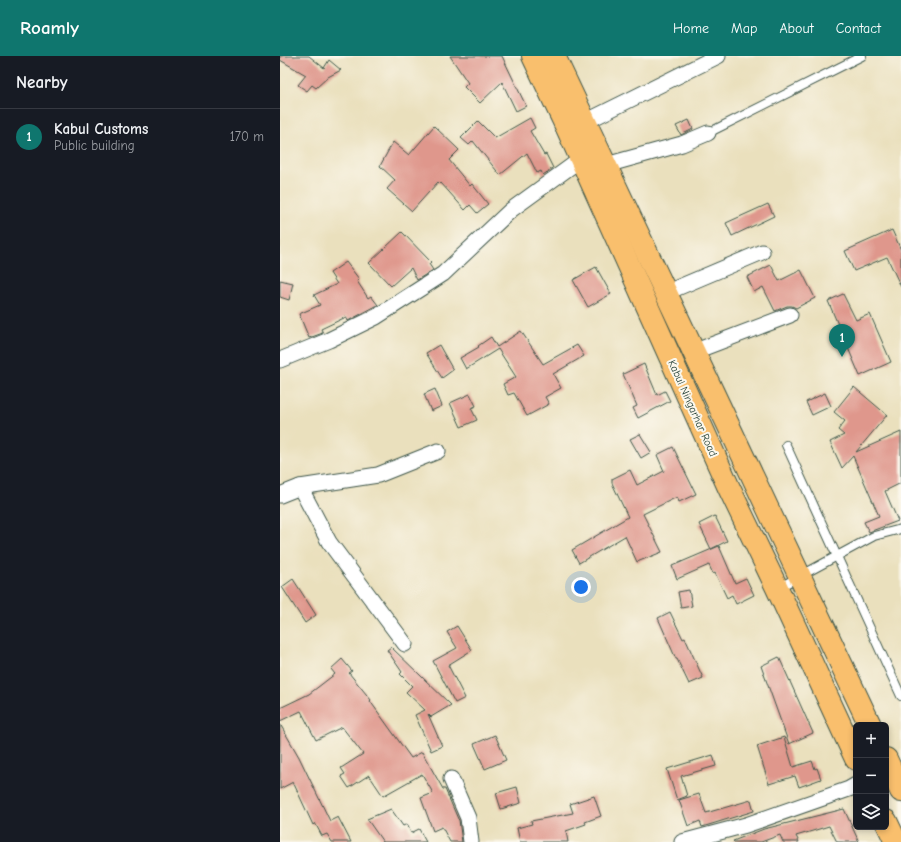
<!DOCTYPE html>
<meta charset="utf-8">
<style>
body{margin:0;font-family:"Comic Neue",sans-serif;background:#20242c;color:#f1f3f6}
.controls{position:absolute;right:12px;bottom:12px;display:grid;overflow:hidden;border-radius:6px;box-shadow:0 2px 6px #0003}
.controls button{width:36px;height:36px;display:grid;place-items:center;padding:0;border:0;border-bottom:1px solid #363941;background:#171b24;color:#f1f3f6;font:20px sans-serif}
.you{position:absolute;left:301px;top:531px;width:14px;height:14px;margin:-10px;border:3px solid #fff;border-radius:50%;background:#1a73e8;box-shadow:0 0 0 6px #1a73e833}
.badge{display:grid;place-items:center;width:26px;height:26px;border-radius:50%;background:#0f766e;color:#fff;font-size:13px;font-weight:700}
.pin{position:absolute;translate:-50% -33px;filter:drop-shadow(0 1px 2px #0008)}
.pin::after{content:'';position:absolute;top:21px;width:14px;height:12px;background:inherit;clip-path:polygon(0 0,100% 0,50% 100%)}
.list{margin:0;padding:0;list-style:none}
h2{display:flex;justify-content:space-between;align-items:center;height:52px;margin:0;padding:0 16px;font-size:17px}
h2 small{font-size:13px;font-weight:400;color:#9ea1a6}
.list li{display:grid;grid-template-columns:26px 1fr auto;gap:12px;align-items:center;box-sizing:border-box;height:56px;padding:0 16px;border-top:1px solid #363941}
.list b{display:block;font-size:15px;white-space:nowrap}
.list p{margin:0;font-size:13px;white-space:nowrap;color:#9ea1a6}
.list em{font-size:13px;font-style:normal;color:#9ea1a6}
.icon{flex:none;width:22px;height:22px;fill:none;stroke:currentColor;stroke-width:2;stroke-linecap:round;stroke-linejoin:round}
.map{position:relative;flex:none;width:621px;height:786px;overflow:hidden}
header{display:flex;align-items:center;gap:24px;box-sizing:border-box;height:56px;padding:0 20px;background:#0f766e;color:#fff}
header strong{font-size:19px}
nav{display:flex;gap:22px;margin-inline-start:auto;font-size:14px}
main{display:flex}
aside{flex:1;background:#171b24}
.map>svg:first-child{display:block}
.building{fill:#df978c}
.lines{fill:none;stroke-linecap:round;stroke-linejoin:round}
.lane-casing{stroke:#3d5549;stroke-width:10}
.street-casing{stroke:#3d5549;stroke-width:17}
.highway-casing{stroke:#3d5549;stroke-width:24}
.lane{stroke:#fff;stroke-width:8}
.street{stroke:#fff;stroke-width:15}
.highway{stroke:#f9bf6d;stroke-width:22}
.labels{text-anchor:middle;stroke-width:4;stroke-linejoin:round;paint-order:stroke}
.street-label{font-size:11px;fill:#1f3d34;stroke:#fbf7ec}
</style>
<header>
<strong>Roamly</strong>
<nav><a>Home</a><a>Map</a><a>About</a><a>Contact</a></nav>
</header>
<main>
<aside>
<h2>Nearby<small></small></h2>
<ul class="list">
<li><span class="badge">1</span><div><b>Kabul Customs</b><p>Public building</p></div><em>170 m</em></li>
</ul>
</aside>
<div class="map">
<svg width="621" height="786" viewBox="0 0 621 786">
<rect width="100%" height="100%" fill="#fbf7ec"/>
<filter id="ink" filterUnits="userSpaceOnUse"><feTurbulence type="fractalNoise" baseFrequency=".025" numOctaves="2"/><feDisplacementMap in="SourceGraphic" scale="8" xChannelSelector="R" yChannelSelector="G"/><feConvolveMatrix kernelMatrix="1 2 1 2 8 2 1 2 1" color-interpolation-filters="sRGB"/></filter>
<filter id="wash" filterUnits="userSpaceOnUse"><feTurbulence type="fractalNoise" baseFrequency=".012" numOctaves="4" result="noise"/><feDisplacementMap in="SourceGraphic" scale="16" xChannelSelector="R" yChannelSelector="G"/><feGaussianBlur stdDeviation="0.9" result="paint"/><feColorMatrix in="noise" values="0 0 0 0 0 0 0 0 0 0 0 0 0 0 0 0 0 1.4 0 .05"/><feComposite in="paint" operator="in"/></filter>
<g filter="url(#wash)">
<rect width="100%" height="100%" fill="#eae0bd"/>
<g id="blocks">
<g class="building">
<polygon points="0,0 29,0 44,12 49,4 61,14 48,21 36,32 32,29 27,35 18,29 26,19 0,4"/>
<polygon points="170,0 222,0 246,50 236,55 222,26 200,47 184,31 188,27"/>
<polygon points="250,62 255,72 250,75 264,99 266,98 273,112 263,119 261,115 257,117 247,97 220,119 193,85 189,89 181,82 198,65 215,82"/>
<polygon points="409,64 413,73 401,79 396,70"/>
<polygon points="154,70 179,94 169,104 190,130 192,128 208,148 197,157 190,149 185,154 161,127 160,128 158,126 132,155 107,133 115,124 100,110 113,86 129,99"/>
<polygon points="488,148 494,160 452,180 446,167"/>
<polygon points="612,174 621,194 621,231 607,201 574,215 565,195"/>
<polygon points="122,176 151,206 149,208 153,214 137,224 131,212 111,230 89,207"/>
<polygon points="66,206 79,223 77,225 88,242 91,240 98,249 68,265 66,261 41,273 43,277 29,282 19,258 40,249 34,239 57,228 50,217"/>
<polygon points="491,209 499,225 521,214 535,242 516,252 512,250 507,250 495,255 483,231 474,236 467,221"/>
<polygon points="316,211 331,238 308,251 293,224"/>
<polygon points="0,224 13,227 9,244 0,241"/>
<polygon points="563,238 576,264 590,258 611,306 580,320 548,245"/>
<polygon points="241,275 263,308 297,289 304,300 273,318 281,332 265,341 269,348 247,360 234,337 228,339 223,328 236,321 218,293 186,313 180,302 199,291 198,290 211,281 217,291"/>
<polygon points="159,289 173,314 162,322 146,297"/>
<polygon points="364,308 377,339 385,335 390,345 358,362 353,352 357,350 343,318"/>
<polygon points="574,331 607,359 576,396 621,376 621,427 605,435 618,465 589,476 584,466 599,460 573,400 562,412 550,386 564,379 558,374 565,365 554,356"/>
<polygon points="155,333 162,350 151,355 144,338"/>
<polygon points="545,337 551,350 532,359 526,346"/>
<polygon points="190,338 196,350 191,352 197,364 181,371 170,347"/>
<polygon points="360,378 371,396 361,402 350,383"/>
<polygon points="393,391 416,438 399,446 397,441 363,458 382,496 357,506 345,480 299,507 292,494 348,461 332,427 332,423 350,414 357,429 384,415 377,399"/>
<polygon points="435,460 447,485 431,493 419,468"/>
<polygon points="439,490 455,527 466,522 474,539 456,548 452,539 447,542 435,517 433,518 429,509 397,523 392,510"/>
<polygon points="13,523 36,559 25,567 2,531"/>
<polygon points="409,534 412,550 401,552 398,536"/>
<polygon points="390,556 403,583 405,582 423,622 409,628 397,603 396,603 378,562"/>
<polygon points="177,570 192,594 168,609 185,642 175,647 153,605 177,592 167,576"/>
<polygon points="111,591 171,649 151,661 148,658 162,690 151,695 135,659 145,654 126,636 132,630 120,618 122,616 107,594"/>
<polygon points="499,601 533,677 509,688 481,610"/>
<polygon points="62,603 72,615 69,617 91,644 90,645 131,702 142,696 163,733 165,733 178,763 179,764 182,786 170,786 162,771 153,775 141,742 153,737 142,718 103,740 89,719 69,732 61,720 65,718 61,712 83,698 62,671 36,684 21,655 0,665 0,652 29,638 55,618 51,613"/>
<polygon points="0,668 19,701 50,765 58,761 71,786 52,786 47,778 42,780 35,767 33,769 13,726 0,733"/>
<polygon points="215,679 226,704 205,713 194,688"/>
<polygon points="504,681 513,711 532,705 535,713 537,712 541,723 519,731 515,720 489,728 477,690"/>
<polygon points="433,699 436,710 401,720 407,740 397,744 387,713"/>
<polygon points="237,731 241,747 221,753 216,737"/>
<polygon points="419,738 426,757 471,744 474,755 422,771 420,765 408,770 399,744"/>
<polygon points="314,740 321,760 305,766 306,768 286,775 288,786 240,786 237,772 252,768 251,765 293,757 290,748"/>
<polygon points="111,753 123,770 127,768 131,777 139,773 146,786 103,786 87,763"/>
<polygon points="564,753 579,786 557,786 549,770 516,780 519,786 503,786 500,779 481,786 454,786 453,785 484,773"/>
</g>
</g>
</g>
<g filter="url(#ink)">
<use href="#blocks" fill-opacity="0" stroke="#3d5549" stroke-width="1"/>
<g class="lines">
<g class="lane-casing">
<g id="lane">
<polyline points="428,77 582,0"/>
<polyline points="506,389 621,640"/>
<polyline points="498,532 594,480 621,473"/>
</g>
</g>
<g class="street-casing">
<g id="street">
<polyline points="297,70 438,0"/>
<polyline points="326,109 402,88 428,77"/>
<polyline points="385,237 482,196"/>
<polyline points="413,296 510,259"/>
<polyline points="0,304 49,284 96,261 163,218 231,154 301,103"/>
<polyline points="20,431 49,486 125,588"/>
<polyline points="0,439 20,431 98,419 158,395"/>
<polyline points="171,723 188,762 191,786"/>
<polyline points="402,786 466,769 569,733 576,729"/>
</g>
</g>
<g class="highway-casing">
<g id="highway">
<polyline points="253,0 288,74 449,432 497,532 576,703"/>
<polyline points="274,0 590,669"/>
<polyline points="606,703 621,735"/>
<polyline points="606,765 616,786"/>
</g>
</g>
<use href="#lane" class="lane"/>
<use href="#street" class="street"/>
<use href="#highway" class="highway"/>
</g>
</g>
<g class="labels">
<g class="street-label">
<text transform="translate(413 352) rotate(66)" y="4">Kabul Ningarhar Road</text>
</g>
</g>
</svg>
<div class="controls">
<button>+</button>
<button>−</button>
<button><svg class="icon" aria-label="layers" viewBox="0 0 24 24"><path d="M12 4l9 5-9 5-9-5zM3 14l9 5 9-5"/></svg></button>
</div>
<div class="you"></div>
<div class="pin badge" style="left:562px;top:301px">1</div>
</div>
</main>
